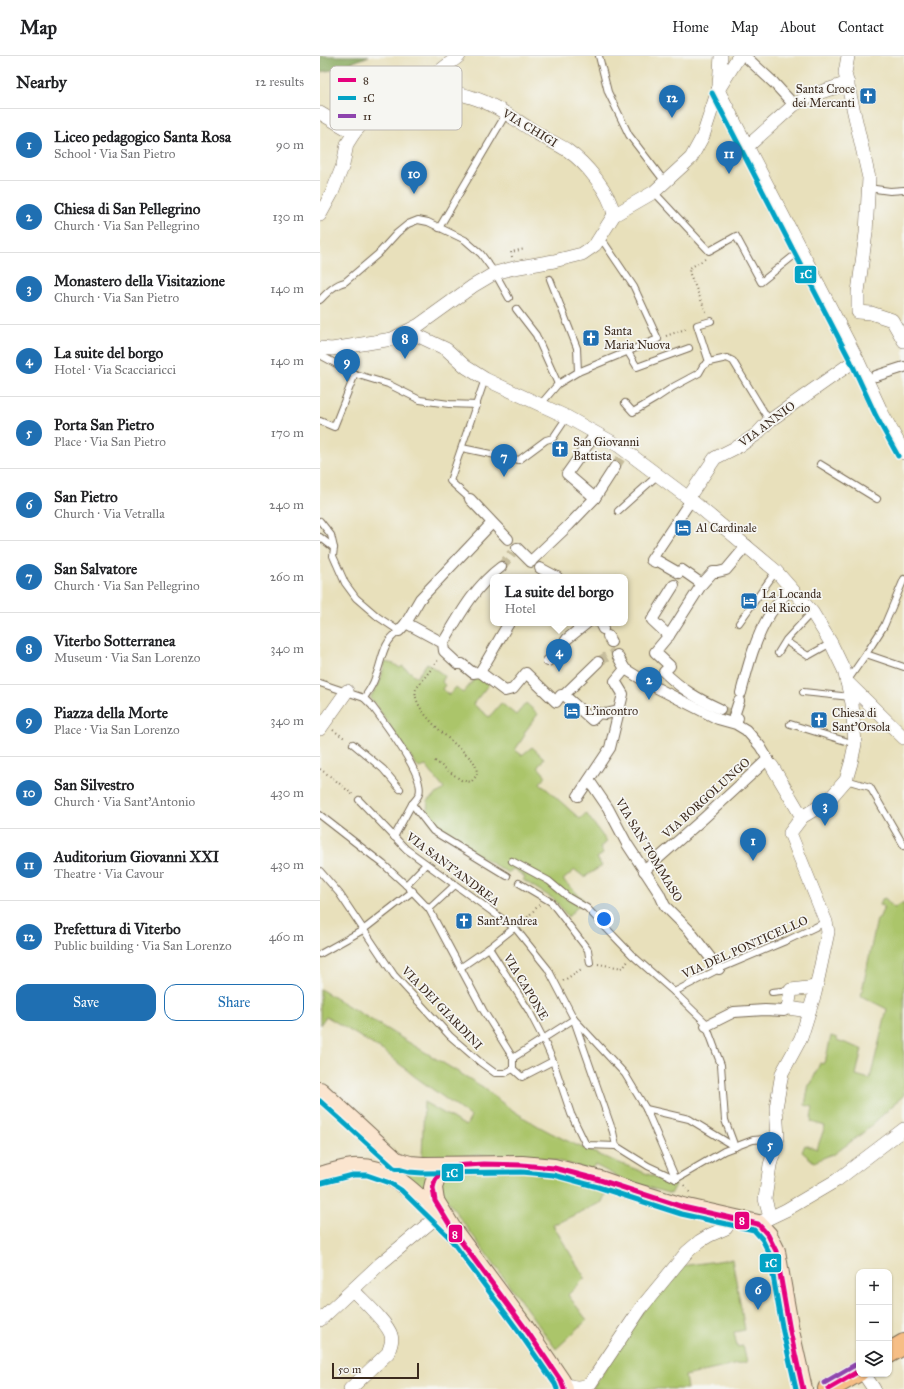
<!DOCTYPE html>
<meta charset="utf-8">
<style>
body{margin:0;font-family:"IM FELL Great Primer",serif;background:#f6f6f6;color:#202124}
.controls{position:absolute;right:12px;bottom:12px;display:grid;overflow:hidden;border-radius:8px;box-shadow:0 1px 3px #0004}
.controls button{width:36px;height:36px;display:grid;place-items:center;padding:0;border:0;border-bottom:1px solid #e0e0e0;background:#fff;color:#202124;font:20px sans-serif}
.scale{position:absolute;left:12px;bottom:10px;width:87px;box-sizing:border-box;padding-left:4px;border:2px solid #3b2a1e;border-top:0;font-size:11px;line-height:14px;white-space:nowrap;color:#3b2a1e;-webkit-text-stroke:3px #f6f6f2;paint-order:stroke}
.you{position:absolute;left:284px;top:863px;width:14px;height:14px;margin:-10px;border:3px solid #fff;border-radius:50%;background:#1a73e8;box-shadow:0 0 0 6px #1a73e833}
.badge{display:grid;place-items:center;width:26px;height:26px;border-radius:50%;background:#1f6fb2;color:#fff;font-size:13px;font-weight:700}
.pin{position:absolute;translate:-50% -33px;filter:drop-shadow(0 1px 2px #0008)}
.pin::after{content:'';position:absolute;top:21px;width:14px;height:12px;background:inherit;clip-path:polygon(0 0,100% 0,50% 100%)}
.popup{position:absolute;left:170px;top:518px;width:138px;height:52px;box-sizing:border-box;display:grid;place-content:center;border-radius:8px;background:#fff;filter:drop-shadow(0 1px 3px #0005);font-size:13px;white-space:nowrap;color:#757577}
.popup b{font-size:15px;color:#202124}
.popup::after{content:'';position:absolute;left:50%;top:100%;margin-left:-8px;border:8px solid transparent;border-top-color:#fff}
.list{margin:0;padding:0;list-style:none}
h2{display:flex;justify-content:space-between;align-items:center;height:52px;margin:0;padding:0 16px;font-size:17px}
h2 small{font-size:13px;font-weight:400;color:#757577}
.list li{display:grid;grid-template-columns:26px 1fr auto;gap:12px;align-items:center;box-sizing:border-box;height:72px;padding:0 16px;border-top:1px solid #e0e0e0}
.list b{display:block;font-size:15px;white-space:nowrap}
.list p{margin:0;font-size:13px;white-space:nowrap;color:#757577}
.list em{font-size:13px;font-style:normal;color:#757577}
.actions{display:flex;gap:8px;padding:12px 16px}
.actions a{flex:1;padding:9px 0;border:1px solid #1f6fb2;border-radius:12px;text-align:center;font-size:14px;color:#1f6fb2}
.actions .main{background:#1f6fb2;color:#fff}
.icon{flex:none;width:22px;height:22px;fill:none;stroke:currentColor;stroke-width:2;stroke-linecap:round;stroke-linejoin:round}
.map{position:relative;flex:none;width:584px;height:1333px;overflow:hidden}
header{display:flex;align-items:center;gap:24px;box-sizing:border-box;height:56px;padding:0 20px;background:#fff;border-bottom:1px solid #e0e0e0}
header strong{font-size:19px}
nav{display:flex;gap:22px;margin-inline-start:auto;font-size:14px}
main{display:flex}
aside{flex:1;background:#fff}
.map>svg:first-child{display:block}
.green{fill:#abc56b;stroke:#737844}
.forest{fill:#88aa5f;stroke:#626a3e}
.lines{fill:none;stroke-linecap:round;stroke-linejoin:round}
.pedestrian-tunnel{stroke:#c5bc9c;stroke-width:10;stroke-dasharray:10 5;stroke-linecap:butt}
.service-casing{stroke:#786a55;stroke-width:8}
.pedestrian-casing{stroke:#786a55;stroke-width:12}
.minor-casing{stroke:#786a55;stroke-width:14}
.secondary-casing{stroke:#786a55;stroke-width:20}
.primary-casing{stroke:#786a55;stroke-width:22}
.path{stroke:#786a55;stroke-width:2;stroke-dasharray:1 3;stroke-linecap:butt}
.service{stroke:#fff;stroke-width:6}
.pedestrian{stroke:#fff;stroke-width:10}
.minor{stroke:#fff;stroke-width:13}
.secondary{stroke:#fbe5cf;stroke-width:18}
.primary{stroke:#f6be86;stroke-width:20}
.bus-1-casing{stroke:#f6f6f2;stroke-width:8}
.bus-2-casing{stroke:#f6f6f2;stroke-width:8}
.bus-3-casing{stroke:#f6f6f2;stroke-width:8}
.bus-1{stroke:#e5007d;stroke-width:5}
.bus-2{stroke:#03a3c5;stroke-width:5}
.bus-3{stroke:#8e44ad;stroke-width:5}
.labels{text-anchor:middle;stroke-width:3.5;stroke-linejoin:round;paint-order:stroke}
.poi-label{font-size:12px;fill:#3b2a1e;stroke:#f6f6f2;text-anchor:start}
.street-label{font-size:12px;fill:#3b2a1e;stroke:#f6f6f2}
.key{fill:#f6f6f2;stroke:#beb9b2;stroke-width:1}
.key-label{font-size:11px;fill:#3b2a1e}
.line-badge{stroke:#f6f6f2;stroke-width:1.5}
.badge-label{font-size:11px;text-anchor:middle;font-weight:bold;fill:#fff}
</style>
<header>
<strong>Map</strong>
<nav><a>Home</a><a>Map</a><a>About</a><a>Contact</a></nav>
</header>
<main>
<aside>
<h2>Nearby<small>12 results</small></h2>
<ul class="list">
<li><span class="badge">1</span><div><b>Liceo pedagogico Santa Rosa</b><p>School · Via San Pietro</p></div><em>90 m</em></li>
<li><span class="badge">2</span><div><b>Chiesa di San Pellegrino</b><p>Church · Via San Pellegrino</p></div><em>130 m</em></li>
<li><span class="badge">3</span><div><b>Monastero della Visitazione</b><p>Church · Via San Pietro</p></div><em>140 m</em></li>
<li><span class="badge">4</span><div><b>La suite del borgo</b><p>Hotel · Via Scacciaricci</p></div><em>140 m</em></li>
<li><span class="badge">5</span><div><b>Porta San Pietro</b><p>Place · Via San Pietro</p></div><em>170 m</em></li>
<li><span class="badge">6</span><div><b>San Pietro</b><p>Church · Via Vetralla</p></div><em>240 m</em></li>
<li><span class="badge">7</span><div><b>San Salvatore</b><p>Church · Via San Pellegrino</p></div><em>260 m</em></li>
<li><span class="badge">8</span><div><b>Viterbo Sotterranea</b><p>Museum · Via San Lorenzo</p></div><em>340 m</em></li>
<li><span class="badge">9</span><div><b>Piazza della Morte</b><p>Place · Via San Lorenzo</p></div><em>340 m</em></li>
<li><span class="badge">10</span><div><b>San Silvestro</b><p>Church · Via Sant'Antonio</p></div><em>430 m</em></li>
<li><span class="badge">11</span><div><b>Auditorium Giovanni XXI</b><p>Theatre · Via Cavour</p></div><em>430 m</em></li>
<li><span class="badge">12</span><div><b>Prefettura di Viterbo</b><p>Public building · Via San Lorenzo</p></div><em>460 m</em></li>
</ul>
<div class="actions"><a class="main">Save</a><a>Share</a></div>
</aside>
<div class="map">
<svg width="584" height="1333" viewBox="0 0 584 1333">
<rect width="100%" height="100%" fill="#f6f6f2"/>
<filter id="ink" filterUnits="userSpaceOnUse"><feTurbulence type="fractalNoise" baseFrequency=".025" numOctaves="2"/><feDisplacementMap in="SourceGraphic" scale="8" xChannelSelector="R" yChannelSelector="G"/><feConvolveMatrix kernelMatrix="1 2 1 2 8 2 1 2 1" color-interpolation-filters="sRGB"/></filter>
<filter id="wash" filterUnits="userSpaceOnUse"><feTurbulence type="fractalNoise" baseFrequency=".012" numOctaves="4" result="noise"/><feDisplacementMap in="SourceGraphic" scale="16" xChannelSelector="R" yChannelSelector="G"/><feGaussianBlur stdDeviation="0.9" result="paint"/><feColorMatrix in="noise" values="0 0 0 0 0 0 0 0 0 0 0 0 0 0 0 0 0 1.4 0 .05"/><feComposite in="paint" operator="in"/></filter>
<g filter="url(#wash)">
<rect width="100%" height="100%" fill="#e8e0bb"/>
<g class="green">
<polygon points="65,606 74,608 80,612 82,610 97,621 107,607 125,620 122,626 125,629 122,633 129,639 136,631 143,637 158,619 169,628 153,648 169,661 181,647 196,659 206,647 218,658 204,677 205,679 195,694 202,699 212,691 224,702 218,711 226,720 220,727 260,763 266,757 287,786 280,791 283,798 277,802 282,810 264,821 255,814 243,824 264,844 248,861 235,844 203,824 205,821 192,812 188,817 115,773 107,762 109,760 107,756 108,744 124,733 106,710 99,712 96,709 56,649 50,642 60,626"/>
<polygon points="565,842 574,852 584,846 584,1039 544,1076 513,1099 512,1098 494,1106 482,1096 485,1089 497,1093 505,1070 491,1066 492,1061 491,1061 493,1051 485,1049 489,1028 491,1028 500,1007 503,1008 506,1002 511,980 517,982 517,984 542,993 536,1019 550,1023 567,953 541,940 557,863 559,863 564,850 560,849 562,843"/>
<path d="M 0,933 L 163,1031 C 217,1080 289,1102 356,1129 L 351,1138 L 304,1124 L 275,1109 L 269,1114 C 247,1107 226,1101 203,1100 C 169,1097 135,1101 102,1101 L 104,1046 L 146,1070 L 151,1061 L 94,1020 L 65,996 L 6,960 L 0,969 Z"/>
<polygon points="75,1112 115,1114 106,1144"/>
<polygon points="202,1114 288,1132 282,1146 233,1169 265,1222 248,1239 267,1264 236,1293 124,1140 120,1132 122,1122 133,1116"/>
<polygon points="412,1203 425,1274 414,1276 417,1291 423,1290 427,1306 365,1320 367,1333 272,1333 324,1254 361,1210"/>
</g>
<polygon class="forest" points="0,0 49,0 12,14 0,16"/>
</g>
<g filter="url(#ink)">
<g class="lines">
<g class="pedestrian-tunnel">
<polyline points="295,411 304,397"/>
<polyline points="181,511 192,497"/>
<polyline points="278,606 295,596"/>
<polyline points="400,653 410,658"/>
</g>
<g class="service-casing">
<g id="service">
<polyline points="279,0 288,36 309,79 345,126"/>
<polyline points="548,132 570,135 584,134"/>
<polyline points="334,136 389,195 416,180 441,226 481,194"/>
<polyline points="119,172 186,58"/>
<polyline points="230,223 257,292 258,316"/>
<path d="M 0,244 C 7,237 15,228 25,226 L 58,198 L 77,177 L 88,168 L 98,164 L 108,166 L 145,184 L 161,198 L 175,217 L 189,242"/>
<polyline points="196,253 216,279 238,328"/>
<polyline points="391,265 377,269 389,306 407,302 413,305 450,366"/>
<polyline points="308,296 317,311 369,292"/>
<polyline points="0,299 35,318 68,328 100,344 129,348 157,349"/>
<polyline points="305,347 313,356 335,343 353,331 379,317 383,310 389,306"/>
<polyline points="220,349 238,328 258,316 338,283 314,231 285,188 279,184"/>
<polyline points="0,365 14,371 35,318"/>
<polyline points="142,392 199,404 226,384 233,382 247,361"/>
<polyline points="500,408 557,443"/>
<polyline points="150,443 130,425 165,323"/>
<polyline points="298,455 338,419"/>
<path d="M 0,465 L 11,479 L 14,492 L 13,500 L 25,527 L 36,542 L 58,561 L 79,575 C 61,588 63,604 55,622 C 53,629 48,636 44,642"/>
<polyline points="0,481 14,492"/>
<polyline points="419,567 456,515"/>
<polyline points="470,588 488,600 511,587"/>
<polyline points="458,597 466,584 492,556"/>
<polyline points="546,598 584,611"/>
<polyline points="528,624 546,598 564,570 584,523"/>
<path d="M 0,627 L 44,642 L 52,650 C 63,665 106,720 99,738 C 98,742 94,745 92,748 L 113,775 L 187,820"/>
<polyline points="483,636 531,641"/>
<polyline points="470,668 535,688"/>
<polyline points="33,688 63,713 80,733"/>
<polyline points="526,724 550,731 584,790"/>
<polyline points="39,744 86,793 196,873 228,913 254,963 305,1018 326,1053 356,1123"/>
<polyline points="0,759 63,808 86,829 109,853 163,954 193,1002"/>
<polyline points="74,781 92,748"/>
<polyline points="192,805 229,825 248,841 267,852 312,899 354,936 385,966 401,1009 405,1064 415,1091"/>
<polyline points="0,815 19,837 74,919 130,980 160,1006 175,1017 185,1017 193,1013 193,1002"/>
<polyline points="199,827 231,846 268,894 270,907"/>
<polyline points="86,829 106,808"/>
<polyline points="109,853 135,829"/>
<polyline points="169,892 209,955 223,982 233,1005 251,1058 265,1087 268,1089 296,1090 328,1110 356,1123"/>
<polyline points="0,898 43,874 93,835"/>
<polyline points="140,912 169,892 194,872"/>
<polyline points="354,936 399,913 468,884 506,866"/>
<polyline points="452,936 471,934"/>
<polyline points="255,967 293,1076 296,1090"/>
<polyline points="193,1002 254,963"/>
<polyline points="193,1013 202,1021 233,1005"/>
<polyline points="326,1053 369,1063 415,1091"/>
<polyline points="356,1123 404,1095 433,1084 458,1082"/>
</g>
</g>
<g class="pedestrian-casing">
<g id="pedestrian">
<polyline points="425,0 454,27 474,49"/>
<polyline points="556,320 584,311"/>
<polyline points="275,442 247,418 276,377"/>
<polyline points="150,443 188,483"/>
<polyline points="371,444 331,504 335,506 338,505 359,517 362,514 382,528"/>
<polyline points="197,492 211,506"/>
<polyline points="211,505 249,469 275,442 295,411"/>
<polyline points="220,512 237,521"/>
<polyline points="86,567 123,587 124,595 138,608 142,608 153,617 160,616 185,635 193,633 206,617 236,646 241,639 244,639 278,606"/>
<polyline points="280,567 283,573"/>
<polyline points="79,575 86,567 100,543 172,467"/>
<polyline points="288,580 291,586"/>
<polyline points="349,580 332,564 354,529"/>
<path d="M 123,587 C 139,560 155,530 181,511"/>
<polyline points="297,599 305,613 331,629 398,663 416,668 426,674 440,690 452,710"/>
<polyline points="228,605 236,599 247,583 267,567"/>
<path d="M 160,616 C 170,600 179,583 189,567"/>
<path d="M 421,637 C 428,610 435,582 450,558 C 456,549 464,540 471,532"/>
<polyline points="244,639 272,664 279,657 286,658 298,655"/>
<path d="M 400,653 C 376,642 363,634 344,616 L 350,610 L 335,596 L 350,578 L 382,528 L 393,516 L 398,516 L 406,514 L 427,489"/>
<polyline points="418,662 414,660 419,645"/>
<polyline points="269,724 288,752 307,788 339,837 345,850 369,874 399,913"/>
<polyline points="258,740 290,692 303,638 295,625 305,613"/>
<polyline points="324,815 384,762 448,703"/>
<polyline points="386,970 414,956 445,954 464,955 466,952 468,952"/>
</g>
</g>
<g class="minor-casing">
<g id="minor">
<polyline points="528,0 525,17 549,122 546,177 538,236 538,256 551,257 572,264 584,285"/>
<polyline points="399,30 401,0"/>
<polyline points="398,34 537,303 562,357 584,397"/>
<path d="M 94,35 C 113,35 133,35 151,41 C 175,48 194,63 215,76 C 225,83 236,87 247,94 C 266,107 290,136 294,159"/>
<polyline points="0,57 34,77"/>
<polyline points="428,90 474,49 492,39 528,27"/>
<polyline points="0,159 12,137 23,109 27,88 34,77 52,56 71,44 94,35 139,0"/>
<polyline points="88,275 126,293 146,311 165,323 247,361 299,390 371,444 456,515 492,556 511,587 524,614 532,647 535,688 531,707 526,724 507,746 482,761 470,777 506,866 508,876 495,937 481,982 462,1017 456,1052 458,1082 450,1109 445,1143 450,1161"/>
<polyline points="0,292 12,293 72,283 99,269 153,230 175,217 194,212 234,205 262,198 275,189 294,159 334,136 371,102 383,80 398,34 419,0"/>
<polyline points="368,442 395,402 421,389 437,378 449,365 537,303"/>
<polyline points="527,626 584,682"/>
<polyline points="0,673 27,635"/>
<polyline points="452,710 482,761"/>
<polyline points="489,955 468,952 471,934 496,931"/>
<polyline points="443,1165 466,1154 517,1124 584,1073"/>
<polyline points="0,1264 60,1208 118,1160"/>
<polyline points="544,1318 554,1333"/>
<path d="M 241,1325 C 250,1332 259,1333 270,1328 L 321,1252 L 367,1196 L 380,1185 L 390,1179 L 406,1172 L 411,1162"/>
<path d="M 30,1333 L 68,1297 C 70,1291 73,1285 71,1279 C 67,1266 42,1244 33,1234"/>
</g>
</g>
<g class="secondary-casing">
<g id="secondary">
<polyline points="0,1035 76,1105 90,1109 103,1110 202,1109 234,1112 280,1124 308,1134 363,1151 438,1168 448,1179 456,1195 470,1275 483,1333"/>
<polyline points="132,1110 119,1118 115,1124 113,1132 115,1145 134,1176 205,1272 241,1325 244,1333"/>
<path d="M 0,1120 C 11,1117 22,1113 33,1112 C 70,1109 95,1138 119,1161"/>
</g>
</g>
<g class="primary-casing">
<g id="primary">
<polyline points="569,1297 584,1288"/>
<polyline points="508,1333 539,1315"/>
</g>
</g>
<g class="path">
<polyline points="192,201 191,196 205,193"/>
<polyline points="385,203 370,212 369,216 387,258"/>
<polyline points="346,280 368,272"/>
<polyline points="13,674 26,683"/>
<path d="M 115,705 L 141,724 L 151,726 L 157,719 C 157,714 156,709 153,705 C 139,689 90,656 96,633 L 118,604"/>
<polyline points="0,713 14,723 33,739"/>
<polyline points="202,867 220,848"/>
<polyline points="278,908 303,912 308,905"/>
<polyline points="243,925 263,912"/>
<polyline points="364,1129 371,1138"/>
</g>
<use href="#service" class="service"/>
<use href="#pedestrian" class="pedestrian"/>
<use href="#minor" class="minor"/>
<use href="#secondary" class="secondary"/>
<use href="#primary" class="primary"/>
<g class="bus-1-casing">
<g id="bus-1">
<polyline points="244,1333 241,1325 205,1272 134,1176 115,1145 113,1132 115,1124 119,1118 132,1110 163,1108 202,1109 234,1112 280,1124 363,1151 438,1168 448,1179 456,1195 470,1275 483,1333"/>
<polyline points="508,1333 539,1315"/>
</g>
</g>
<g class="bus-2-casing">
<g id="bus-2">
<polyline points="392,37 531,306 556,360 578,400"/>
<polyline points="0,1045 74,1112 89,1116 102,1117 202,1116 233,1119 278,1131 361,1158 434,1174 442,1183 449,1197 463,1276 476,1333"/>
<polyline points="2,1127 33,1119 47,1119 70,1127 81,1134 129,1181 199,1276 235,1328 237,1333"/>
</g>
</g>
<g class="bus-3-casing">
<polyline id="bus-3" points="504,1327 535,1309"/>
</g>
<use href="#bus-1" class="bus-1"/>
<use href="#bus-2" class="bus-2"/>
<use href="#bus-3" class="bus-3"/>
</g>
</g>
<defs>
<g id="church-square" transform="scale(0.9)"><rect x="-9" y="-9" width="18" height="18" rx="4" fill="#1f6fb2" stroke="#f6f6f2"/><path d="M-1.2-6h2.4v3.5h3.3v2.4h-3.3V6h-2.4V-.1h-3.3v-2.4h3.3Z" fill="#fff"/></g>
<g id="hotel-square" transform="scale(0.9)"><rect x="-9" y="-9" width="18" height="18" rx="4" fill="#1f6fb2" stroke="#f6f6f2"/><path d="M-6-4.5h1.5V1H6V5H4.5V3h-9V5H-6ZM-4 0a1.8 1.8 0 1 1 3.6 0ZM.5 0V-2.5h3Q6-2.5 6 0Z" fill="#fff"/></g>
</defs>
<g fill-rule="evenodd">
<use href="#church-square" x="548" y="40"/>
<use href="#church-square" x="271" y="282"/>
<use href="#church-square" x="240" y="393"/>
<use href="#hotel-square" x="363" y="472"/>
<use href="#hotel-square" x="429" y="545"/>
<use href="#hotel-square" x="252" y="655"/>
<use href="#church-square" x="499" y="664"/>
<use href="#church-square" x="144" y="865"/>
</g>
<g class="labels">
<g class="poi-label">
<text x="535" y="37" text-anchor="end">Santa Croce<tspan x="535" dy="14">dei Mercanti</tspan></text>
<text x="284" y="279">Santa<tspan x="284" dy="14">Maria Nuova</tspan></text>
<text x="253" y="390">San Giovanni<tspan x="253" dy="14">Battista</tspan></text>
<text x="376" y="476">Al Cardinale</text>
<text x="442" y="542">La Locanda<tspan x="442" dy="14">del Riccio</tspan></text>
<text x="265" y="659">L'incontro</text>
<text x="512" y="661">Chiesa di<tspan x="512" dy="14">Sant'Orsola</tspan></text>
<text x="157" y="869">Sant'Andrea</text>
</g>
<g class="street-label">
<text transform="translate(210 72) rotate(31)" y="4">VIA CHIGI</text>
<text transform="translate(447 368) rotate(-37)" y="4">VIA ANNIO</text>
<text transform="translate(386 742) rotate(-42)" y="4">VIA BORGOLUNGO</text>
<text transform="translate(329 794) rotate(59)" y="4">VIA SAN TOMMASO</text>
<text transform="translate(133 813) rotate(37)" y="4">VIA SANT'ANDREA</text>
<text transform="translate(425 891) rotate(-24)" y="4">VIA DEL PONTICELLO</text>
<text transform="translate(206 931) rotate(59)" y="4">VIA CAPONE</text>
<text transform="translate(122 952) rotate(46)" y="4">VIA DEI GIARDINI</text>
</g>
</g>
<rect x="10" y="10" width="132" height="64" rx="6" class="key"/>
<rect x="18" y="22" width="18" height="4" fill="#e5007d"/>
<rect x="18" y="40" width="18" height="4" fill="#03a3c5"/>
<rect x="18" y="58" width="18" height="4" fill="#8e44ad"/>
<g class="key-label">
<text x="43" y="28">8</text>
<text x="43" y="46">1C</text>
<text x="43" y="64">11</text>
</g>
<g class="line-badge">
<rect x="474" y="209" width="23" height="19" rx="4" fill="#03a3c5"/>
<rect x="121" y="1107" width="23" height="19" rx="4" fill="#03a3c5"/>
<rect x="414" y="1155" width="16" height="19" rx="4" fill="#e5007d"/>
<rect x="128" y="1168" width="15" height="19" rx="4" fill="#e5007d"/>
<rect x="439" y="1197" width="23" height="20" rx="4" fill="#03a3c5"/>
</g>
<g class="badge-label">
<text x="486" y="222">1C</text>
<text x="132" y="1121">1C</text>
<text x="422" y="1168">8</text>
<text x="135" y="1182">8</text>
<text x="451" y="1211">1C</text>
</g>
</svg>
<div class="controls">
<button>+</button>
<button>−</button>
<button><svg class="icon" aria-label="layers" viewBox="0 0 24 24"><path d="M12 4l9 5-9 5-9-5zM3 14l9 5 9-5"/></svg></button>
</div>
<div class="scale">50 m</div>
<div class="you"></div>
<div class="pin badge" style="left:433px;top:805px">1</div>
<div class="pin badge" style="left:329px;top:644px">2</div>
<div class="pin badge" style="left:505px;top:770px">3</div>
<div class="pin badge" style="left:239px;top:616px">4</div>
<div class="popup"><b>La suite del borgo</b>Hotel</div>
<div class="pin badge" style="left:450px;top:1109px">5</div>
<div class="pin badge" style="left:438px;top:1254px">6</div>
<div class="pin badge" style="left:184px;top:421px">7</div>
<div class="pin badge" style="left:85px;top:303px">8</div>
<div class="pin badge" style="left:27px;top:326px">9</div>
<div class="pin badge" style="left:94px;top:138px">10</div>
<div class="pin badge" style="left:409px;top:118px">11</div>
<div class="pin badge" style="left:352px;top:62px">12</div>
</div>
</main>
